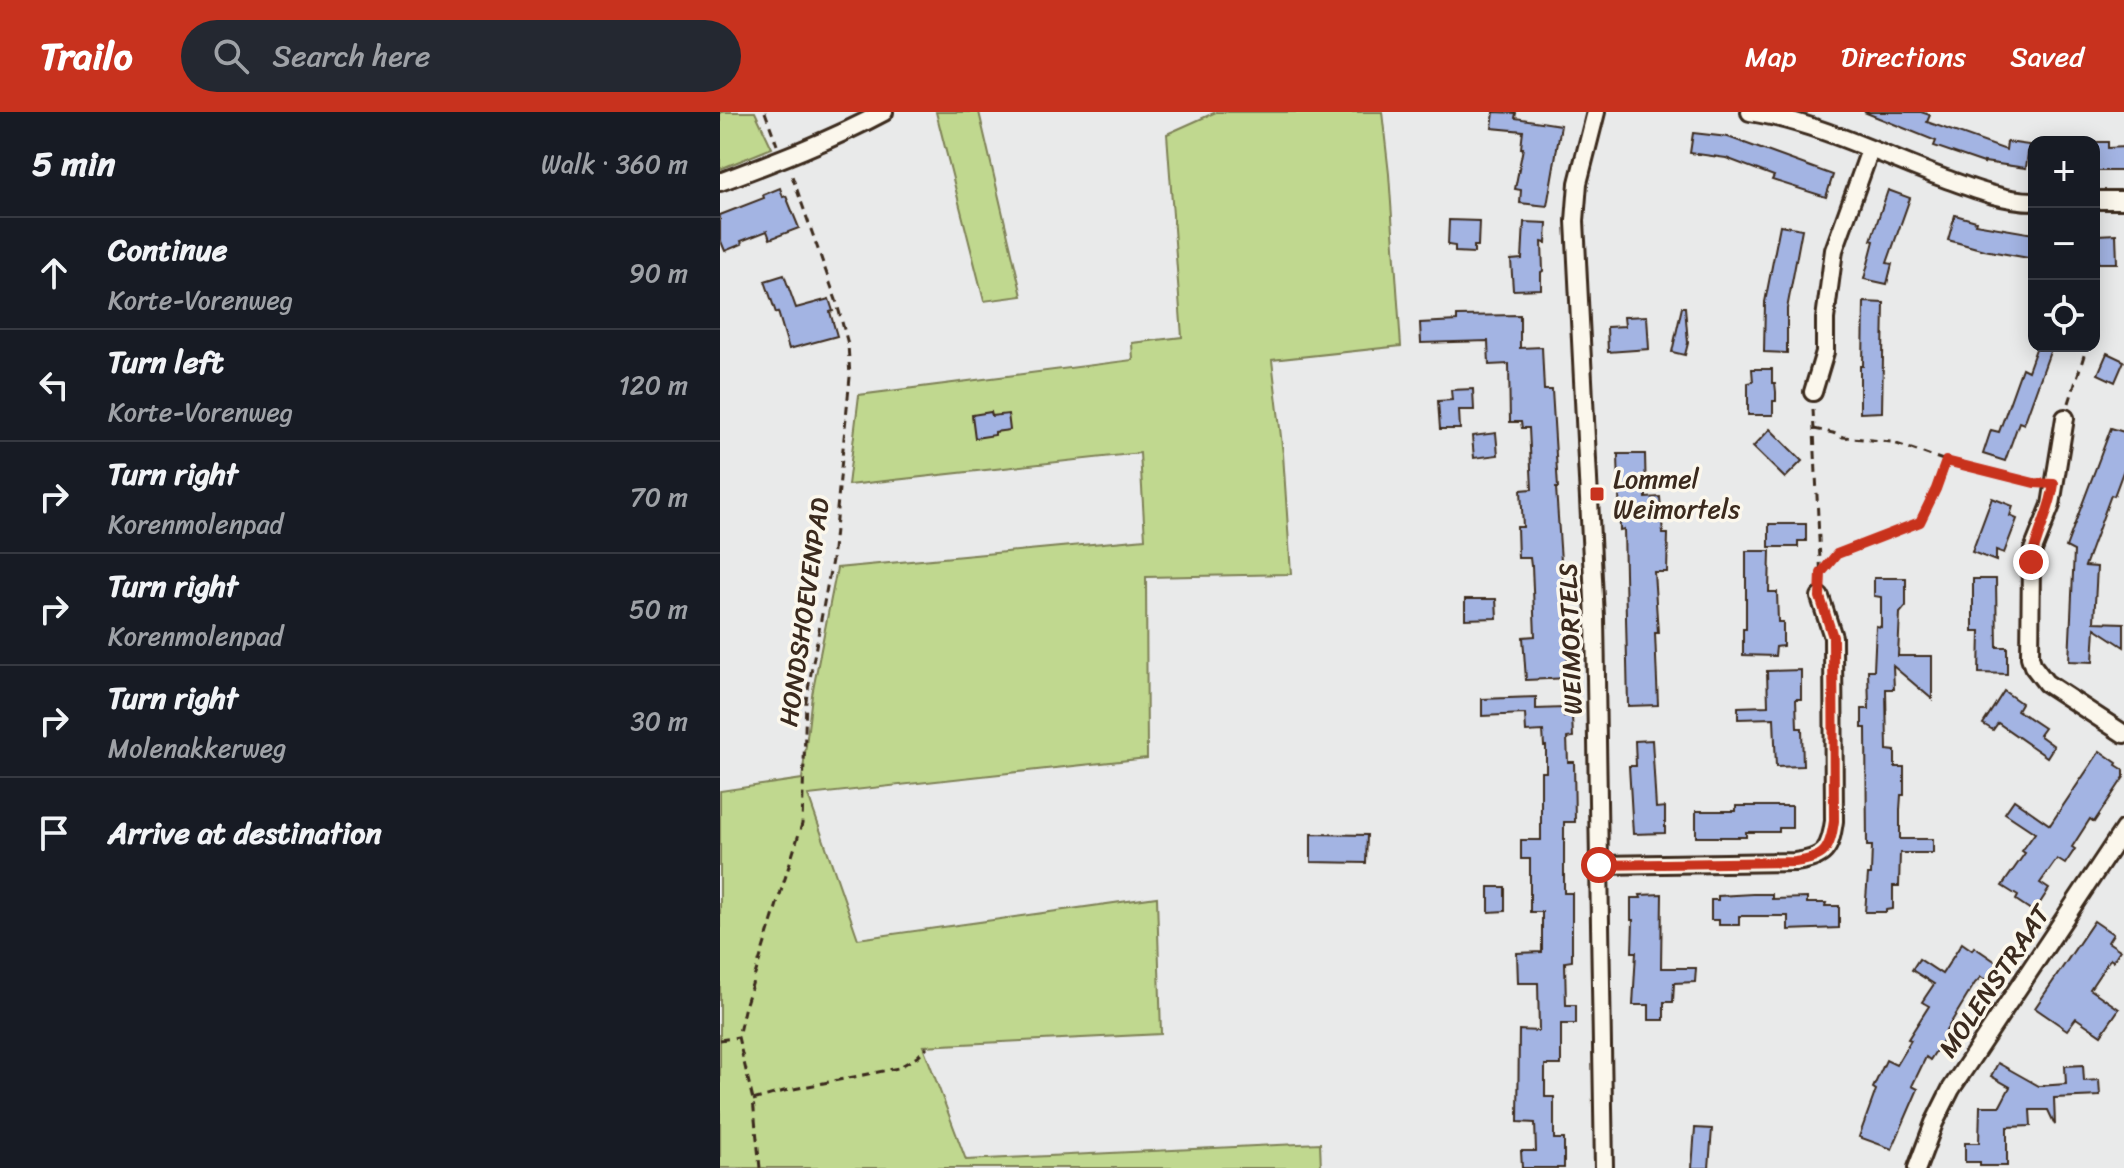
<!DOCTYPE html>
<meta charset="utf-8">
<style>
body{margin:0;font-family:Sriracha,sans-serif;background:#242831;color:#f1f3f6}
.controls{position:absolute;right:24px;top:24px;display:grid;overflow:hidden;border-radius:16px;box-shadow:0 4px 20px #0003}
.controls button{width:72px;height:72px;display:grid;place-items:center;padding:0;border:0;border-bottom:2px solid #363941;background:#171b24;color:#f1f3f6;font:40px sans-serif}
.stop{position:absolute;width:24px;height:24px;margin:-18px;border:6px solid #c8321e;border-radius:50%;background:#fff}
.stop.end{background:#c8321e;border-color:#fff;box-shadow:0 2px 8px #0008}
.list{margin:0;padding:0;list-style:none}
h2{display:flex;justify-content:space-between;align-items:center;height:104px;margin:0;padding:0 32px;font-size:34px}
h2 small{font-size:26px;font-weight:400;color:#9ea1a6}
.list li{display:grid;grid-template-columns:52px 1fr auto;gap:24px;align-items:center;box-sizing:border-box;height:112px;padding:0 32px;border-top:2px solid #363941}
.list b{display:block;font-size:30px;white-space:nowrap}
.list p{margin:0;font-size:26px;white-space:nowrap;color:#9ea1a6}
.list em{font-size:26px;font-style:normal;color:#9ea1a6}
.icon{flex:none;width:44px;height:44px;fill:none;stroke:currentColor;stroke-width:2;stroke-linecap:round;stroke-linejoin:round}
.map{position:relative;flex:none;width:1404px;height:1056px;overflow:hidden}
header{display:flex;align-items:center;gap:48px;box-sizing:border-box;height:112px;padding:0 40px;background:#c8321e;color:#fff}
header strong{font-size:38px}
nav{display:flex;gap:44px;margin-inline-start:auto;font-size:28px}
.search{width:560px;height:72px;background:#242831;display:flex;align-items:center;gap:20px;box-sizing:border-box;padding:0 28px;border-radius:44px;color:#9ea1a6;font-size:30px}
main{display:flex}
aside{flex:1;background:#171b24}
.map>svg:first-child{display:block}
.green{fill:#c0d88f;stroke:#7e8156;stroke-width:2}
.building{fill:#a3b4e3;stroke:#3b2a1e;stroke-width:2}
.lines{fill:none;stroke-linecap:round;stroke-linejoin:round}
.minor-casing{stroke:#3b2a1e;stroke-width:22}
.path{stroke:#3b2a1e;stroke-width:3;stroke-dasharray:8 6;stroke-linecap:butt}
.minor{stroke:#fbf7ec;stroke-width:16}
.route{stroke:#c8321e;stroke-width:10}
.poi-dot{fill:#c8321e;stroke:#fbf7ec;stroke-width:3}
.labels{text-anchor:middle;stroke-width:7;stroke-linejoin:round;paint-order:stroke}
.poi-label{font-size:26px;fill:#3b2a1e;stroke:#fbf7ec;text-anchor:start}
.street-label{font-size:26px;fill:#3b2a1e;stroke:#fbf7ec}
</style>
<header>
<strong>Trailo</strong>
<div class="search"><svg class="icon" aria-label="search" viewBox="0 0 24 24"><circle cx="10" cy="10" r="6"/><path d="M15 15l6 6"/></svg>Search here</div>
<nav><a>Map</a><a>Directions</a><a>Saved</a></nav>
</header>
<main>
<aside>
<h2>5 min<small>Walk · 360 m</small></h2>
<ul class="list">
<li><svg class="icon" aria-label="ahead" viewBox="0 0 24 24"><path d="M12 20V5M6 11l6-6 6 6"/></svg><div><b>Continue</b><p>Korte-Vorenweg</p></div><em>90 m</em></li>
<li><svg class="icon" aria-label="left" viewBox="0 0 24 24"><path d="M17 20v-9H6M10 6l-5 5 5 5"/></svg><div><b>Turn left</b><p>Korte-Vorenweg</p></div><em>120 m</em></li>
<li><svg class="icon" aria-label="right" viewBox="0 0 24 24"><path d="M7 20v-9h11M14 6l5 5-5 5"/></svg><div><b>Turn right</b><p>Korenmolenpad</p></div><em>70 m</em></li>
<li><svg class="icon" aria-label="right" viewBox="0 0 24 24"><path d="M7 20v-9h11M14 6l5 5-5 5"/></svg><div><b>Turn right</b><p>Korenmolenpad</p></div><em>50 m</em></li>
<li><svg class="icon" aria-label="right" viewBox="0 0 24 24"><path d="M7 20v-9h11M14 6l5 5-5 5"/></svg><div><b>Turn right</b><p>Molenakkerweg</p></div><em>30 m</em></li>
<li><svg class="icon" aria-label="arrive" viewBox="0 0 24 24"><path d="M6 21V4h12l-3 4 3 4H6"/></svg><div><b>Arrive at destination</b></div></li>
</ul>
</aside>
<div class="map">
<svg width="1404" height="1056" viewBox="0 0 1404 1056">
<rect width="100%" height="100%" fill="#e9eaea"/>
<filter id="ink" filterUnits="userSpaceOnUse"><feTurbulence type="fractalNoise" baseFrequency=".0125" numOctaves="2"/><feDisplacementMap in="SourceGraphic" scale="16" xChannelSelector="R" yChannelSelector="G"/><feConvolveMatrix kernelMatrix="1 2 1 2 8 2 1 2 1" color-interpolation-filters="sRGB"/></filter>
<g filter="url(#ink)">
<g class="green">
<polygon points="0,0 35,0 52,36 0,57"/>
<polygon points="216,0 259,0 302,184 264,189"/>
<polygon points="496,0 662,0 669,62 681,234 552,248 563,342 571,462 426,465 427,646 88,683 138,827 437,785 441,922 203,934 246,1048 600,1031 601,1056 0,1056 0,679 82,667 92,583 117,456 425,427 420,341 128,373 139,283 413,248 412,231 462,225 447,22"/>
</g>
<g class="building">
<polygon points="774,0 796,1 795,6 841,13 827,94 800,91 801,78 795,77 803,36 801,36 803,19 772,16"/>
<polygon points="1144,0 1201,0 1210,3 1207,10 1286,38 1287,30 1309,33 1306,56 1264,50 1264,51 1214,34 1216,29"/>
<polygon points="973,21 1008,25 1113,63 1106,85 1052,68 1054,64 1006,46 970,41"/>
<polygon points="1374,30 1388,30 1388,36 1404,35 1404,59 1374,59"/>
<polygon points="60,76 63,85 66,84 79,116 50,127 47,119 21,129 22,132 5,139 0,127 0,103 44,86 43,83"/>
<polygon points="1168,78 1190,86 1167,151 1172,152 1167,172 1144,167 1154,129 1151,128"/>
<polygon points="1235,103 1256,109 1255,112 1314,122 1314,147 1264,138 1228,128"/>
<polygon points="729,108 759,109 758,134 754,134 754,141 735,140 735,134 728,133"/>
<polygon points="804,110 827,111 826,131 822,130 823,159 821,160 821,177 793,178 791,148 802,147"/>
<polygon points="1060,113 1082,117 1067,197 1067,241 1044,240 1045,190"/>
<polygon points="1396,122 1397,151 1378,151 1377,123"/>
<polygon points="64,163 76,196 109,187 113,199 110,200 117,224 69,237 58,200 56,201 45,169"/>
<polygon points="1144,190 1164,191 1162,300 1140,301 1140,254 1143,254"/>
<polygon points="962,195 965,195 968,231 965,243 952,240"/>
<polygon points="800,203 800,236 822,235 824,278 832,278 838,376 836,376 849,566 806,568 803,525 815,524 812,454 811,454 810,446 798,446 797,415 803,415 801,378 812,377 809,316 802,316 801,310 790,310 789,252 769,253 768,229 701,231 700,211 737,209 737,204"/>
<polygon points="927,204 929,237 888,240 887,215 905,214 904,205"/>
<polygon points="1317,234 1332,234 1304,312 1299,310 1285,349 1263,342 1271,318 1279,320 1302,256 1308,259"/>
<polygon points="1387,241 1404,249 1395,270 1378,262"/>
<polygon points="1032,257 1052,257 1052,271 1055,271 1056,280 1056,289 1053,289 1053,303 1028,303 1028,271 1033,270"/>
<polygon points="753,277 754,298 739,298 740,317 720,317 718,289 732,288 731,278"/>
<polygon points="271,300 272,304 288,302 290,318 275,320 275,323 255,326 252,303"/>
<polygon points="1391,316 1404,320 1404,357 1394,384 1391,383 1365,454 1377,455 1374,510 1404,511 1404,535 1375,516 1373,550 1349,549 1354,439 1346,435"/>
<polygon points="1050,317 1082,349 1065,366 1033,335"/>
<polygon points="776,321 778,343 754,346 752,324"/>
<polygon points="898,342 925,342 926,386 940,385 943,422 948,422 947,460 934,460 938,521 935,521 938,593 908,594 904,417 900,418"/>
<polygon points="1272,386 1293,394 1290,404 1297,407 1284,441 1276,438 1276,449 1252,440"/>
<polygon points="1049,412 1086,412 1086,429 1078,429 1078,435 1049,435"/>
<polygon points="1026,439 1050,439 1049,480 1057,480 1058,510 1063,510 1063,534 1056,535 1055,544 1023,543 1023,517 1026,517"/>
<polygon points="1154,466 1186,466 1186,494 1180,501 1178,544 1212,544 1212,587 1173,554 1174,577 1166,577 1167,638 1175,639 1175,655 1184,655 1184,683 1181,683 1180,698 1180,727 1213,727 1213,741 1180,741 1179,774 1173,774 1173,797 1166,798 1166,800 1145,800 1148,762 1151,762 1152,734 1147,734 1146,616 1142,616 1142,597 1149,597 1148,558 1154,558 1156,514 1161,515 1161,485 1154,484"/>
<polygon points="1253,467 1276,467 1277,535 1287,535 1287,562 1259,561 1260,519 1253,519"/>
<polygon points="745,487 776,487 777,506 745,507"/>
<polygon points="1081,558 1081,587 1076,587 1077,616 1082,616 1083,654 1056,655 1054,606 1018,607 1018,595 1048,594 1047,559"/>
<polygon points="1284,579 1301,591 1297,598 1324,616 1319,623 1334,634 1327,645 1278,611 1273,618 1263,612"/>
<polygon points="816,585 816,597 844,596 844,605 852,604 853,625 847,626 848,650 854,650 855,710 844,710 844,781 852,781 852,849 845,850 846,893 856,893 856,912 841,912 841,953 825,953 825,985 834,985 834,1027 844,1027 844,1056 802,1056 801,1039 816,1039 815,1011 798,1010 799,918 819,919 818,871 798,871 797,841 822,840 822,800 810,800 810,747 801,747 801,728 821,728 821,660 826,660 826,634 824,634 823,619 806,620 805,602 762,604 762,587"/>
<polygon points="932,628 936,696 945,695 945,721 913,722 909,654 916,654 915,629"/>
<polygon points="1380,639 1397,651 1396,653 1404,658 1404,665 1374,710 1370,707 1352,735 1355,737 1345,752 1337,747 1320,771 1329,777 1314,800 1296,788 1298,784 1282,774 1305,741 1302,739 1315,721 1285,701 1294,688 1330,713"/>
<polygon points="1016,694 1072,694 1072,716 1059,716 1059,720 1026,720 1026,725 976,725 976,699 1016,699"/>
<polygon points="591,722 647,723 646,751 591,750"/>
<polygon points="769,775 785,775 785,799 769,800"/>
<polygon points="942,782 941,856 976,856 975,870 954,871 953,890 944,890 944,908 929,908 929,893 913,893 916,840 912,840 913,808 911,808 911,786 921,786 920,783"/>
<polygon points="1033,782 1052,782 1052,787 1087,786 1087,791 1106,791 1105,794 1119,794 1119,816 1068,818 1068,804 1019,804 1019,813 999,813 999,808 991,808 991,788 998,788 998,784"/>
<polygon points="1374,809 1393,822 1388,830 1400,838 1393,849 1390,847 1370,877 1399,897 1381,923 1356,906 1347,918 1315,896"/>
<polygon points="1242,831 1252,838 1254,835 1279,852 1270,866 1268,865 1266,868 1261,865 1255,871 1224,922 1226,923 1210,948 1206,945 1192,974 1198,977 1172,1037 1139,1025 1156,978 1153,976 1166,948 1176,953 1191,928 1188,927 1209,894 1202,890 1214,872 1192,858 1199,847 1222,862"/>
<polygon points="1278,951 1319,974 1346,972 1345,954 1363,953 1364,969 1379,968 1380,984 1334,986 1335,1013 1328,998 1310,998 1311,1014 1287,1015 1287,1054 1260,1054 1260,1050 1245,1050 1245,1031 1259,1031 1260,994 1280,994 1290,975 1271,964"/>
<polygon points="975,1016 992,1017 989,1056 972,1056"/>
</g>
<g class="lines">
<g class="minor-casing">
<g id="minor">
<polyline points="876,0 858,71 855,109 875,506 884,1056"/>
<path d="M 1030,0 C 1095,10 1157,41 1218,64 C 1249,75 1281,89 1314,89"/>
<path d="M 0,70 C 56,49 112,28 164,0"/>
<polyline points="1374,88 1404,88"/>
<polyline points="1093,280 1105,240 1105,207 1114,138 1150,38"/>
<polyline points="1345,306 1331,393 1313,438 1311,450 1310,545 1313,554 1326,571 1404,622"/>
<path d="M 879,753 L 1075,750 C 1105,746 1110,738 1114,709 L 1113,525 L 1100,485"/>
<polyline points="1197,1056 1214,1011 1231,977 1404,717"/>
</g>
</g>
<g class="path">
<polyline points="45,0 57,33"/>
<polyline points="1349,291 1367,234"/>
<polyline points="1093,297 1101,470"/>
<polyline points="1094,317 1113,321 1123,325 1171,330 1226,349 1319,371"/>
<polyline points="1101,461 1117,442 1200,410 1216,377 1226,349"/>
<polyline points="0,928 18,925"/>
<polyline points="33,988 64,979 178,956 197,945 207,935"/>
<polyline points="40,1056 33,988 18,925 24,898 82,712 86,588 112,448 130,265 128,232 116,188 71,61"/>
</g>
<use href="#minor" class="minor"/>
</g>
</g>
<g class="lines" filter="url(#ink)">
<path class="route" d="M 879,753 L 1075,750 C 1105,746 1110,738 1114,709 L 1113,525 L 1100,485 L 1101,461 L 1117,442 L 1200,410 L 1216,377 L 1226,349 L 1314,371 L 1334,372 C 1330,400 1316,423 1311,450"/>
</g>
<rect class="poi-dot" x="869" y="374" width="16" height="16" rx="4"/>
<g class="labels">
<g class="poi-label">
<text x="893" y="376">Lommel<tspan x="893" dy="30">Weimortels</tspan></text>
</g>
<g class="street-label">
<text transform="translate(84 500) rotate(-82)" y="9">HONDSHOEVENPAD</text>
<text transform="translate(850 527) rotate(-92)" y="9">WEIMORTELS</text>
<text transform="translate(1274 869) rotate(-56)" y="9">MOLENSTRAAT</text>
</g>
</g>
</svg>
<div class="controls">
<button>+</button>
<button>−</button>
<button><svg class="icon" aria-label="locate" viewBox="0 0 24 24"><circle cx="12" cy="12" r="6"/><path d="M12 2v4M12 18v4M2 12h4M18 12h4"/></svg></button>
</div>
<div class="stop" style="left:879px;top:753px"></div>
<div class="stop end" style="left:1311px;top:450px"></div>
</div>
</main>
